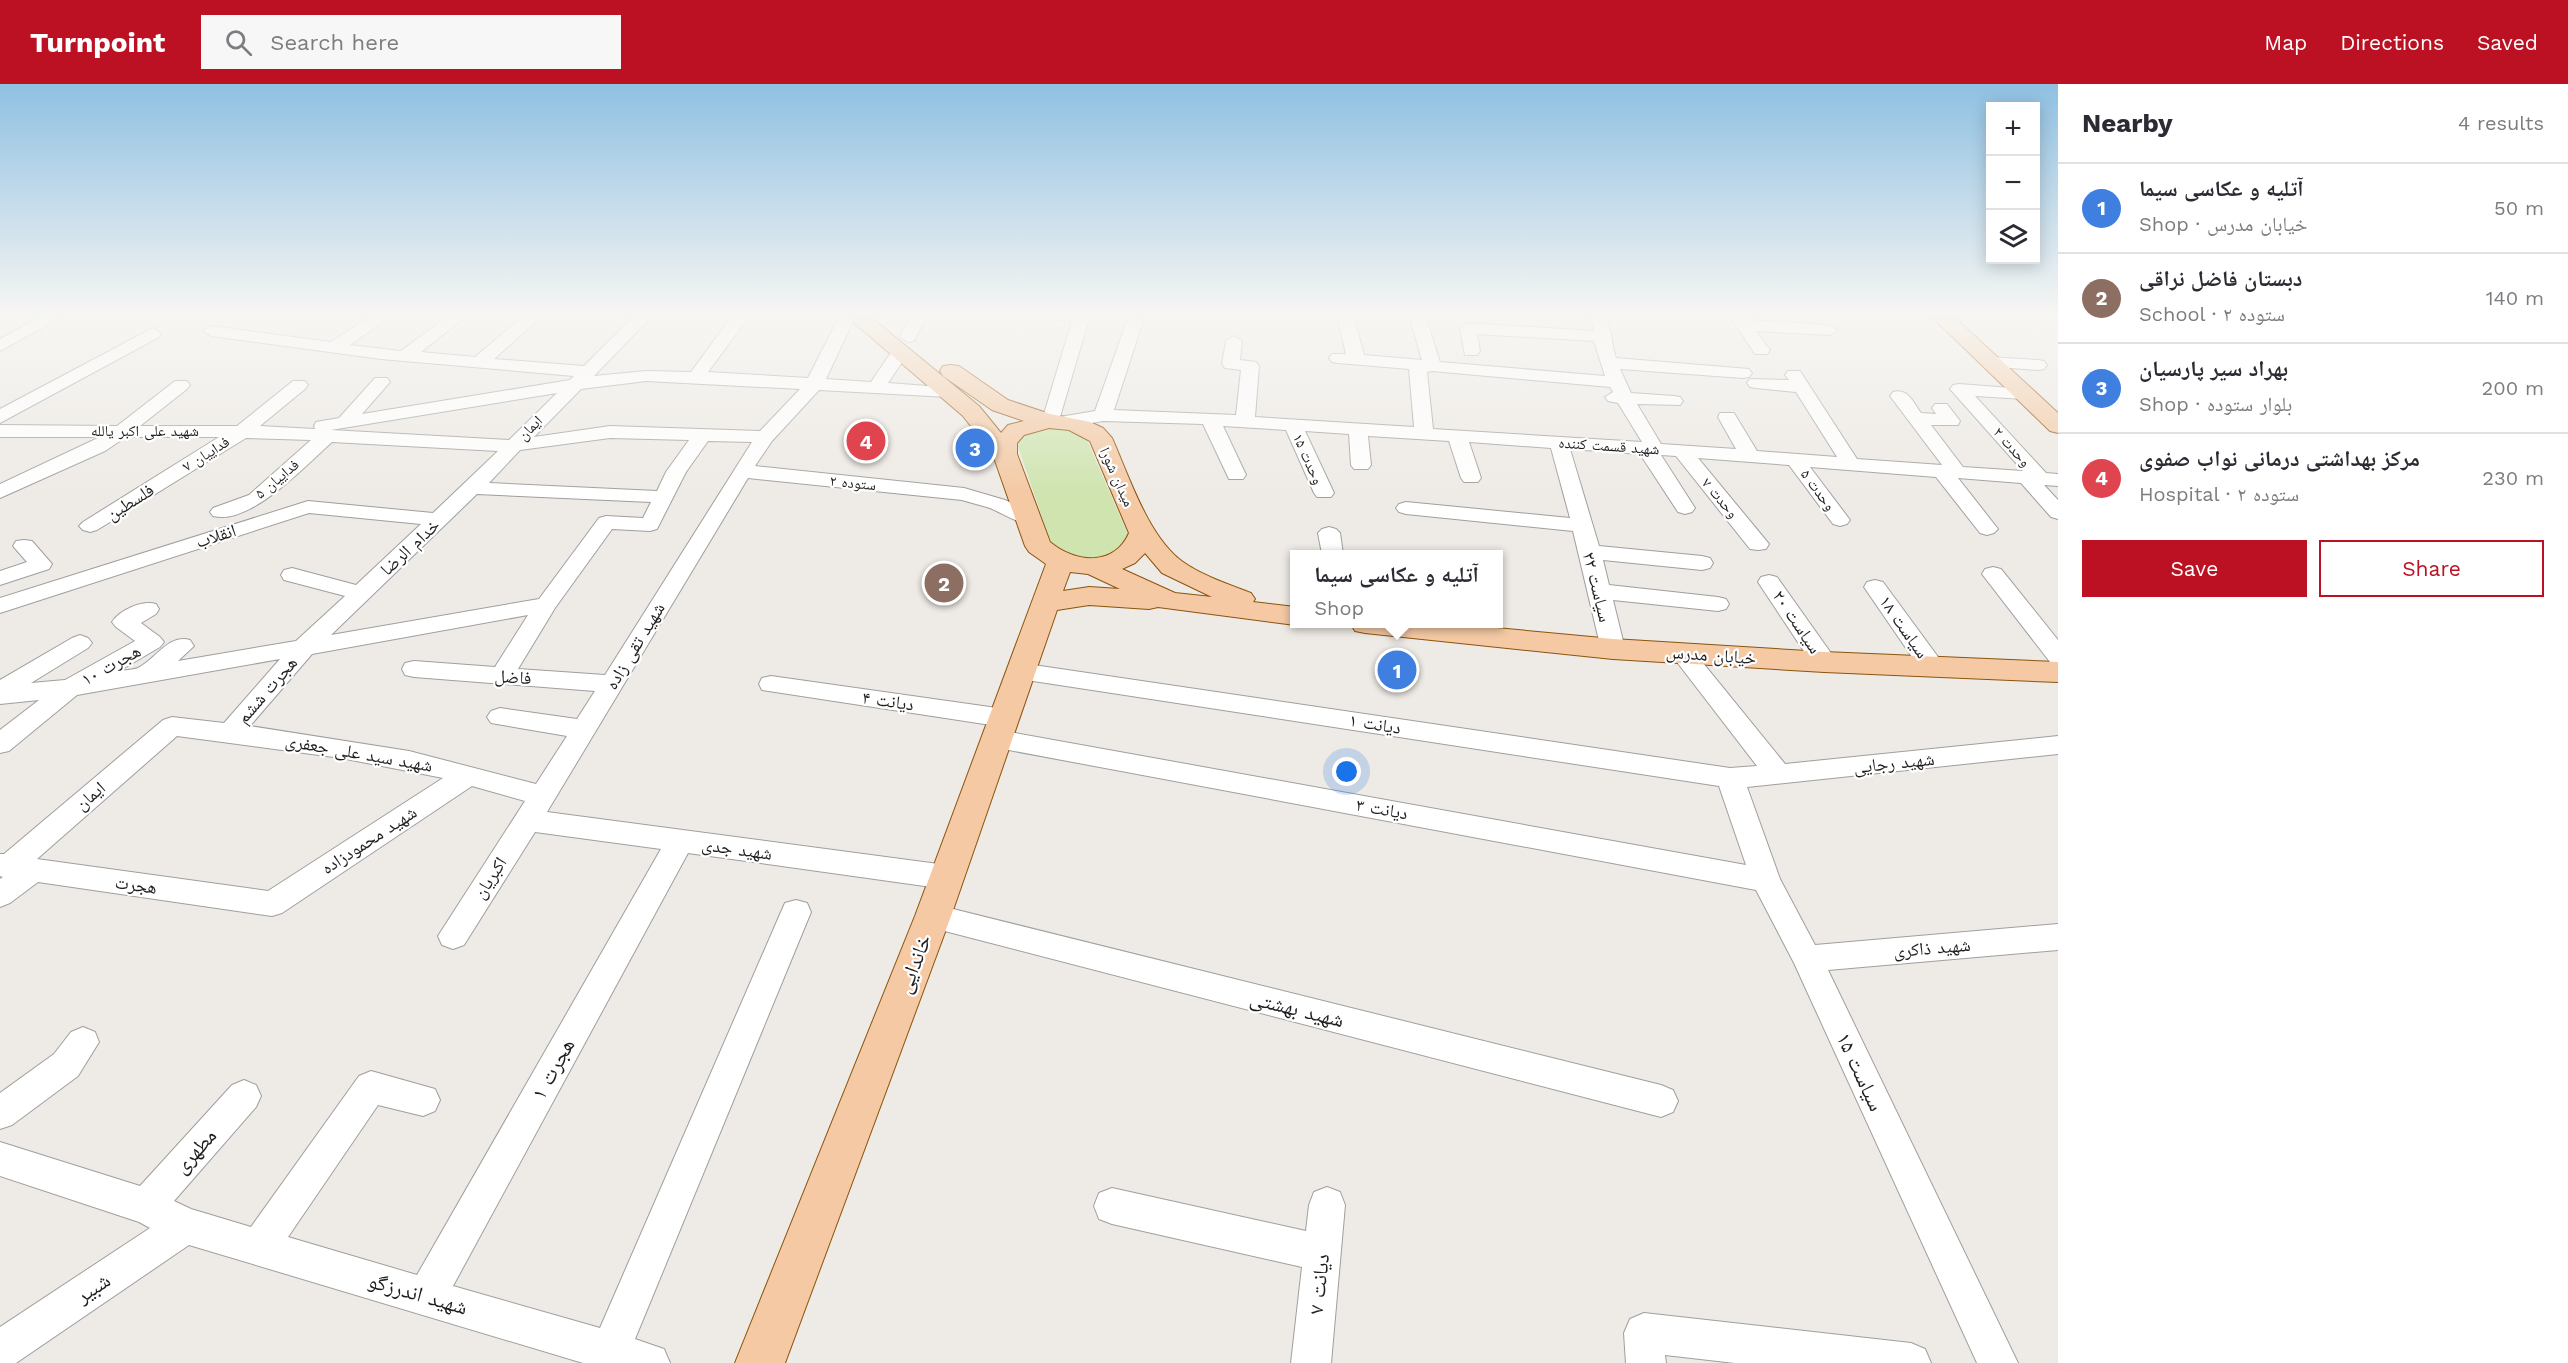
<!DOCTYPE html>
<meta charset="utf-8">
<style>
body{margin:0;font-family:"Work Sans","Noto Naskh Arabic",sans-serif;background:#f7f7f7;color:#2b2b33}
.controls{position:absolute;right:18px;top:18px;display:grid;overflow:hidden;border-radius:0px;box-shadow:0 3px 15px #0003}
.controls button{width:54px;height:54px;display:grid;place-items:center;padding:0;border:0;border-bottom:2px solid #e1e1e2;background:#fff;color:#2b2b33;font:30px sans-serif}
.you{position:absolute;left:1347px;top:688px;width:21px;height:21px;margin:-15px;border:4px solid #fff;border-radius:50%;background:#1a73e8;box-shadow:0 0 0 9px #1a73e833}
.badge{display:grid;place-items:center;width:39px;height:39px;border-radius:50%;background:#bb1123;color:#fff;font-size:20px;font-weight:700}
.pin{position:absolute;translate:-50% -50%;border:3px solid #fff;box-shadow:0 2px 6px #0006}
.popup{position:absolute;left:1290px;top:466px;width:213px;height:78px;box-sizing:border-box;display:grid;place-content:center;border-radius:0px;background:#fff;filter:drop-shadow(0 2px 4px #0005);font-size:20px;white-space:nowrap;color:#7c7c81}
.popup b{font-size:22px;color:#2b2b33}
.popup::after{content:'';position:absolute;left:50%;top:100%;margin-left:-12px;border:12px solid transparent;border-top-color:#fff}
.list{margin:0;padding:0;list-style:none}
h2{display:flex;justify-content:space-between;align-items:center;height:78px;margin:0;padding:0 24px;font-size:26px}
h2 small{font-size:20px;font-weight:400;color:#7c7c81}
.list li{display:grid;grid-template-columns:39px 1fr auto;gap:18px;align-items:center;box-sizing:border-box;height:90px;padding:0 24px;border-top:2px solid #e1e1e2}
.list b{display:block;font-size:22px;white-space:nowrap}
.list p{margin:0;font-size:20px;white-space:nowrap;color:#7c7c81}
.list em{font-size:20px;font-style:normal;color:#7c7c81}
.actions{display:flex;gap:12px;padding:18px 24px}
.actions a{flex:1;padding:14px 0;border:2px solid #bb1123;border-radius:0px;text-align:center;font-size:21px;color:#bb1123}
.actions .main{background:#bb1123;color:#fff}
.icon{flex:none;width:33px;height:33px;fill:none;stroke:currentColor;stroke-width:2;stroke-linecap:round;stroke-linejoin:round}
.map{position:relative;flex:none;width:2058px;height:1279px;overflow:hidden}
header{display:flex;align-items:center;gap:36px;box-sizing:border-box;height:84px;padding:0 30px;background:#bb1123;color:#fff}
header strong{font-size:28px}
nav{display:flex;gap:33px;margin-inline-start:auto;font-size:21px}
.search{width:420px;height:54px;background:#f7f7f7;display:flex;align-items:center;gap:15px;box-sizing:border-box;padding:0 21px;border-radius:0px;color:#7c7c81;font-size:22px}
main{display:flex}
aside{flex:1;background:#fff}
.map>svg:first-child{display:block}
.grass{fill:#cfe4af}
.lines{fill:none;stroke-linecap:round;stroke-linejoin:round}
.minor-casing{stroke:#9f9f9f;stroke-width:2}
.major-casing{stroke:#8b540d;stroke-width:2}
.minor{fill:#fff;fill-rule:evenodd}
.major{fill:#f4c9a4;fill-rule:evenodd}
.labels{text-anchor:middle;stroke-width:4.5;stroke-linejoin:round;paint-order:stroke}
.far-street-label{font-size:15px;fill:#1e1e1e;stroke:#fff}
.street-label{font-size:18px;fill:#1e1e1e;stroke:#fff}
.near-street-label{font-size:21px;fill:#1e1e1e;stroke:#fff}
</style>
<header>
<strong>Turnpoint</strong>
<div class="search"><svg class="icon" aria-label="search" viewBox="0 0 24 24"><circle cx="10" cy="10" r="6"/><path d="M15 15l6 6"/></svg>Search here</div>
<nav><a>Map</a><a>Directions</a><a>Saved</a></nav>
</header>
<main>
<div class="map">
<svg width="2058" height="1279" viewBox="0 0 2058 1279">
<rect width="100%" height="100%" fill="#eeeae5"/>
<path class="grass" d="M 1045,343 C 1061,342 1075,345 1087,356 L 1129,453 C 1113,481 1072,477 1051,459 L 1018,363 L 1019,355 L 1028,348 Z"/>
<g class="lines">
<g class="minor-casing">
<g id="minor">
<polygon points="44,231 65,231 0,267 0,255"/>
<path d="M 372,231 L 392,231 L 350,261 L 401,267 L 449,231 L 468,231 L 421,268 L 475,273 L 525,231 L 543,231 L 494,275 L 584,282 L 635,231 L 653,231 L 594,292 L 646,287 L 691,288 L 733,231 L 750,231 L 708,288 L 808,294 L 840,231 L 856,231 L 826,295 L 871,298 L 894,264 L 906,264 L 909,268 L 888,299 L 954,304 L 957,308 L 954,312 L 948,313 L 819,306 L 772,357 L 755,382 L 964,404 L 1005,416 L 1035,430 L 1038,434 L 1035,438 C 1019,442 1005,430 990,424 C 981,421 971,419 962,416 L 748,394 L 547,728 L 946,781 L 956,785 L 960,793 L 956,801 L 946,805 L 688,769 L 453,1202 L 600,1244 L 781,828 L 785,819 L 796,816 L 807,819 L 811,828 L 635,1255 L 664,1265 L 670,1279 L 583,1279 L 189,1161 L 16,1279 L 0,1279 L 0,1243 L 150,1144 L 139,1138 L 0,1092 L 0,1058 L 140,1102 L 232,1001 L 244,996 L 256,1001 L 261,1012 L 256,1023 L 174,1117 L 191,1125 L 251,1143 L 359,992 L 371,987 L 435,1005 L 440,1016 L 435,1027 L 423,1032 L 378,1021 L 288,1153 L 417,1191 L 661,765 L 535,748 L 464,861 L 453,865 L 442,861 L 438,852 L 525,717 L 472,702 L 282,829 L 272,832 L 38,798 L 10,819 L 0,823 L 0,795 L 3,793 L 0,792 L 0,770 L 4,770 L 163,636 L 172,633 L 224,639 L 280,575 L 77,611 L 9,667 L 0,669 L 0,646 L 39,616 L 0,620 L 0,596 L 72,554 L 80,551 L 88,554 L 92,559 L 88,564 L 31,599 L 65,596 L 135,557 L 116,543 L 112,538 C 120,526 142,516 156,520 L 159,525 L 156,530 L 141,539 L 160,553 L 164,558 L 160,563 L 119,587 C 124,586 133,586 138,584 C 156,575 168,550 190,556 L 194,562 L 178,577 L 296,557 L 345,512 L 284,496 L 281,491 L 284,486 L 292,484 L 356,501 L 421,440 L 309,429 L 0,529 L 0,514 L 308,417 L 433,429 L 498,367 L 332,358 C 306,381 250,442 213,432 L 210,428 L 213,424 L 249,411 L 311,356 L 246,354 L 97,446 L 90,448 L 83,446 L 79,442 L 83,438 L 219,353 L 126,353 L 105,367 L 0,414 L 0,400 L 100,353 L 0,353 L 0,341 L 117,342 L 175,297 L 187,297 L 190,301 L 187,305 L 140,342 L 237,342 L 293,297 L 305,297 L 308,301 L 305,305 L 260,342 L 315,345 L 314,342 L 316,338 L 339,334 L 375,294 L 387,294 L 390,298 L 362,330 L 570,296 L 574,292 L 381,275 L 211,252 L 203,247 L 211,242 L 331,258 ZM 646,297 L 800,305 L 760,347 L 610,342 L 534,353 L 581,305 ZM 557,309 L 509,356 L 331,346 ZM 610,354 L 689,356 L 666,388 L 657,407 L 489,399 L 520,366 ZM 708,357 L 752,358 L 605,591 L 518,585 L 555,524 L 612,445 L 650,447 L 657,445 L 686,388 ZM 477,410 L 651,418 L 643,434 L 606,432 L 599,434 L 539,515 L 331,551 ZM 528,531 L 495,583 L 414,577 L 405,579 L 402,585 L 405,591 L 414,593 L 595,607 L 577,635 L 500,624 L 491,627 L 487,633 L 491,639 L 567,652 L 536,700 L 409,667 L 250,642 L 312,570 ZM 177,652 L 341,674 L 443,694 L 268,807 L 37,775 Z"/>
<polygon points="911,231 927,231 914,257 908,258 900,253"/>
<path d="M 1049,231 L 1090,231 L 1060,333 L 1095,327 L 1127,237 L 1135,232 L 1143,237 L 1114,326 L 1236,331 L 1241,286 L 1225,284 L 1222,280 L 1226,257 L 1234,252 L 1242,257 L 1240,276 L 1256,278 L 1259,282 L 1255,333 L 1414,343 L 1409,285 L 1338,279 L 1332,278 L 1329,274 L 1332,270 L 1346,270 L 1337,231 L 1353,231 L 1364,271 L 1422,276 L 1409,231 L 1425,231 L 1440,278 L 1605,292 L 1594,257 L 1477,250 L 1480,267 L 1477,271 L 1465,271 L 1460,244 L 1468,239 L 1594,247 L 1594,240 L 1588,231 L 1604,231 C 1613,244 1611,260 1616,274 L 1749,285 L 1752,289 L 1749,293 L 1743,294 L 1620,285 L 1631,309 L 1674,312 L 1680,313 L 1683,317 L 1680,321 L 1637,320 L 1661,360 L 1736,365 L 1718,333 L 1720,329 L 1734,329 L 1757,367 L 1837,373 L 1796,308 L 1756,304 L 1750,303 L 1747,299 L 1750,295 L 1789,296 L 1785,291 L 1788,287 L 1800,287 L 1857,375 L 1942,381 L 1890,312 L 1893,308 C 1908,304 1913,318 1921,329 L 1936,330 L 1932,324 L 1935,320 L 1947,320 L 1960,337 L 1958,341 L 1931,341 L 1963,383 L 2023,387 L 1950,305 L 1953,301 L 1959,300 L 2024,305 L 2030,306 L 2033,310 L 2030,314 L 2024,315 L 1975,312 L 2046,389 L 2058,390 L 2058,402 L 2044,401 L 2058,416 L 2058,435 L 2051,433 L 2021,399 L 1958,394 L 1998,445 L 1994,449 L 1987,451 L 1980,449 L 1936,393 L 1810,383 L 1850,436 L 1847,440 L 1840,442 L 1833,440 L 1789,381 L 1698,374 L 1769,460 L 1766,465 L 1758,466 L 1750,465 L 1676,372 L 1661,371 L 1695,424 L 1692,428 L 1685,430 L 1678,428 L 1640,370 L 1570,365 L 1599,462 L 1702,472 L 1710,474 L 1713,479 L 1710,484 L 1702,486 L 1603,476 L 1609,501 L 1718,513 L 1726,515 L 1729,520 L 1726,525 L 1718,527 L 1613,516 L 1625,565 L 1621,571 L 1613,573 L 1605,571 L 1601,565 L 1573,447 L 1406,430 L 1399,428 L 1396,424 L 1399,420 L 1406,418 L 1570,434 L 1551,364 L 1469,358 L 1481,394 L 1478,398 L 1464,398 L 1461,394 L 1449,357 L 1368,352 L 1371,381 L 1368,385 L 1354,385 L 1351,381 L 1349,350 L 1305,347 L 1334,409 L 1331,413 L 1317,413 L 1314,409 L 1286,346 L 1223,342 L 1246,391 L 1243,395 L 1229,395 L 1203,340 L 1103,337 L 1064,344 L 1056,339 L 1048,343 L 1041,341 L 1039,337 L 1044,330 L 1072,237 L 1057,236 ZM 1432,287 L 1610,303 L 1613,308 L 1605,313 L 1608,317 L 1618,319 L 1642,358 L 1433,345 L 1427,288 Z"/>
<polygon points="1729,231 1745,231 1749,236 1830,241 1838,246 1830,251 1756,247 1770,266 1767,270 1755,270"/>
<polygon points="153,244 161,249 159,253 0,339 0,325"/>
<polygon points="1990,273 2038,276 2044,277 2047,281 2044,285 2038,286 1984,282 1981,278 1984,274"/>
<polygon points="1329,443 1336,445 1340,449 1343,470 1322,470 1318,449 1322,445"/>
<polygon points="24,456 32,457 52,480 49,485 0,501 0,487 27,478 13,462 16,457"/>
<polygon points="1993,483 2001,485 2058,556 2058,580 2050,578 1982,490 1985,485"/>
<polygon points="1769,491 1777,493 1833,572 1836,578 1833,584 1824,586 1815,584 1758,498 1761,493"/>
<polygon points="1875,496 1883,498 1941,577 1944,583 1941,589 1932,591 1923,589 1864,503 1867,498"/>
<polygon points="1682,561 1690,563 1785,680 2058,652 2058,670 1747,703 1780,795 1815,861 2058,840 2058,866 1828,886 2018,1279 1977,1279 1794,879 1756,806 998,664 989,662 985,655 989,648 998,646 1746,781 1719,702 1020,595 1011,593 1008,587 1011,581 1020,579 1730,684 1757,682 1670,569 1674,563"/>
<polygon points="771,592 1004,625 1013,628 1017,634 1013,640 1004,643 762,606 759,600 762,594"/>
<polygon points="933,820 1661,1001 1673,1006 1678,1017 1673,1028 1661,1033 933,844 922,841 918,832 922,823"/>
<polygon points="83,943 95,948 99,958 78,992 12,1041 0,1045 0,1009 54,970 71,948"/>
<polygon points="1327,1103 1340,1108 1345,1121 1331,1279 1291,1279 1302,1183 1112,1140 1099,1135 1094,1122 1099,1109 1112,1104 1306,1147 1309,1121 1314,1108"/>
<polygon points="1644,1229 1911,1259 1925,1265 1931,1279 1735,1279 1665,1271 1666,1279 1626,1279 1624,1249 1630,1235"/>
</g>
</g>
<g class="major-casing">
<g id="major">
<path d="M 845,231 L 868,231 L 979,322 L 1001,349 L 1008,341 L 1024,337 L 992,326 L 943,292 L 940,287 L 943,282 L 951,281 L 959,282 L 1008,316 L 1050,330 L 1090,338 L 1103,344 L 1112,354 C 1129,392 1148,453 1183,478 C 1203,492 1228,500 1251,509 L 1255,515 L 1253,518 L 1295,523 L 1295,540 L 1301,540 L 1295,541 L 1158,523 L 1149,525 L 1089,521 L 1057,526 L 951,832 L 785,1279 L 735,1279 L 915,832 L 1046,480 L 1029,468 L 1025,462 L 993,371 L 963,332 ZM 1049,344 L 1069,346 L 1090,357 L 1129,449 C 1114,483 1075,479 1050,458 L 1017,370 L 1017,359 L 1024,351 ZM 1145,469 L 1162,489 L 1212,513 L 1175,509 L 1122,485 L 1135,479 ZM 1070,488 L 1088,490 L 1120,505 L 1089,503 L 1063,507 Z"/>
<polygon points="1930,231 1952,231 2058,329 2058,349 2050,347"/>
<polygon points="1351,540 1453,540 1613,555 1824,568 2058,578 2058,598 1824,588 1613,575 1365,549 1355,547"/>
</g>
</g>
<use href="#minor" class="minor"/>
<use href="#major" class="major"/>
</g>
<linearGradient id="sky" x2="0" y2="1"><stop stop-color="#8fc0e2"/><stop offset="0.56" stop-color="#f7f6f3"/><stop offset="1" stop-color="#f7f6f3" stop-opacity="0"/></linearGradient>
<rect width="2058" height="411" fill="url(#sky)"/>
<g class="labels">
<g class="far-street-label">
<text transform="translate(530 344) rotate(-45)" y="5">ایمان</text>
<text x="145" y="352">شهید علی اکبر یالله</text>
<text transform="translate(1609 362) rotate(4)" y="5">شهید قسمت کننده</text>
<text transform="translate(2012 363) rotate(48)" y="5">وحدت ۲</text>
<text transform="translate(206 370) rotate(-32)" y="5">فداییان ۷</text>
<text transform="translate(1308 375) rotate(66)" y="5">وحدت ۱۵</text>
<text transform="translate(1117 393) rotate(66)" y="5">میدان شورا</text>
<text transform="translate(277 395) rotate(-40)" y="5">فداییان ۵</text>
<text transform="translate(853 399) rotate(6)" y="5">ستوده ۲</text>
<text transform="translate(1818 406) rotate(54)" y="5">وحدت ۵</text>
<text transform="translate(1720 414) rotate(50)" y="5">وحدت ۷</text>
</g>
<g class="street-label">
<text transform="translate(130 418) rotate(-32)" y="6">فلسطین</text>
<text transform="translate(216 452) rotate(-18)" y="6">انقلاب</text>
<text transform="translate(410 463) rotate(-43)" y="6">خدام الرضا</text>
<text transform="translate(1597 503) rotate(76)" y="6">سیاست ۲۲</text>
<text transform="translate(1797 538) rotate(56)" y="6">سیاست ۲۰</text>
<text transform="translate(1904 543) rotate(55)" y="6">سیاست ۱۸</text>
<text transform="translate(635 562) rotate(-59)" y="6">شهید تقی زاده</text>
<text transform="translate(1711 571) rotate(4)" y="6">خیابان مدرس</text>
<text transform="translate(111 581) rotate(-29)" y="6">هجرت ۱۰</text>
<text transform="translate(513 593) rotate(4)" y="6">فاضل</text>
<text transform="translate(267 606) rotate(-49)" y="6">هجرت ششم</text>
<text transform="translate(888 617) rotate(8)" y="6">دیانت ۴</text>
<text transform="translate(1375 640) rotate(9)" y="6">دیانت ۱</text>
<text transform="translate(359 669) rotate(10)" y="6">شهید سید علی جعفری</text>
<text transform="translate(1894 679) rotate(-6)" y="6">شهید رجایی</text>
<text transform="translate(90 712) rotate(-41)" y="6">ایمان</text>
<text transform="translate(1382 725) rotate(10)" y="6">دیانت ۳</text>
<text transform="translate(369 756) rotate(-33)" y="6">شهید محمودزاده</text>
<text transform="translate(737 765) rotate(8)" y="6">شهید جدی</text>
<text transform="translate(490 794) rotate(-57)" y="6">اکبریان</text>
<text transform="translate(136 801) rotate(8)" y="6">هجرت</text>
<text transform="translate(1932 864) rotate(-5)" y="6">شهید ذاکری</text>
</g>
<g class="near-street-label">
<text transform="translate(914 880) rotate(-69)" y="7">خاندایی</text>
<text transform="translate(1297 925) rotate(14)" y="7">شهید بهشتی</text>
<text transform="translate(553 985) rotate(-61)" y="7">هجرت ۱</text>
<text transform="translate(1860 988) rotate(65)" y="7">سیاست ۱۵</text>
<text transform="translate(195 1067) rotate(-48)" y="7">مطهری</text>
<text transform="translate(1319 1200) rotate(-84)" y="7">دیانت ۷</text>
<text transform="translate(93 1204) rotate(-34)" y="7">شبیر</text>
<text transform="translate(418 1210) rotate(16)" y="7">شهید اندرزگو</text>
</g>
</g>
</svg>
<div class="controls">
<button>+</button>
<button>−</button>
<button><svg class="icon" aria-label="layers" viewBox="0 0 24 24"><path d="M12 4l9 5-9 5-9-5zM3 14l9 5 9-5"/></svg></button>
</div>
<div class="you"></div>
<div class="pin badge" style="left:1397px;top:586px;background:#3f7fe0">1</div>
<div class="popup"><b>آتلیه و عکاسی سیما</b>Shop</div>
<div class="pin badge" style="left:944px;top:499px;background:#8d6e63">2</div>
<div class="pin badge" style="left:975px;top:364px;background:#3f7fe0">3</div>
<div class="pin badge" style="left:866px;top:357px;background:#e0444e">4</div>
</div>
<aside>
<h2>Nearby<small>4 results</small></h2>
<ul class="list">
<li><span class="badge" style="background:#3f7fe0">1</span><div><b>آتلیه و عکاسی سیما</b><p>Shop · خیابان مدرس</p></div><em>50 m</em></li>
<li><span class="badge" style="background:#8d6e63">2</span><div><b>دبستان فاضل نراقی</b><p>School · ستوده ۲</p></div><em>140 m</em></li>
<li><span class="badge" style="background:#3f7fe0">3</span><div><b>بهراد سیر پارسیان</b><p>Shop · بلوار ستوده</p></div><em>200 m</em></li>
<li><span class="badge" style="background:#e0444e">4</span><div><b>مرکز بهداشتی درمانی نواب صفوی</b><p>Hospital · ستوده ۲</p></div><em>230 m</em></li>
</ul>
<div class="actions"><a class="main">Save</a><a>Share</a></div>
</aside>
</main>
